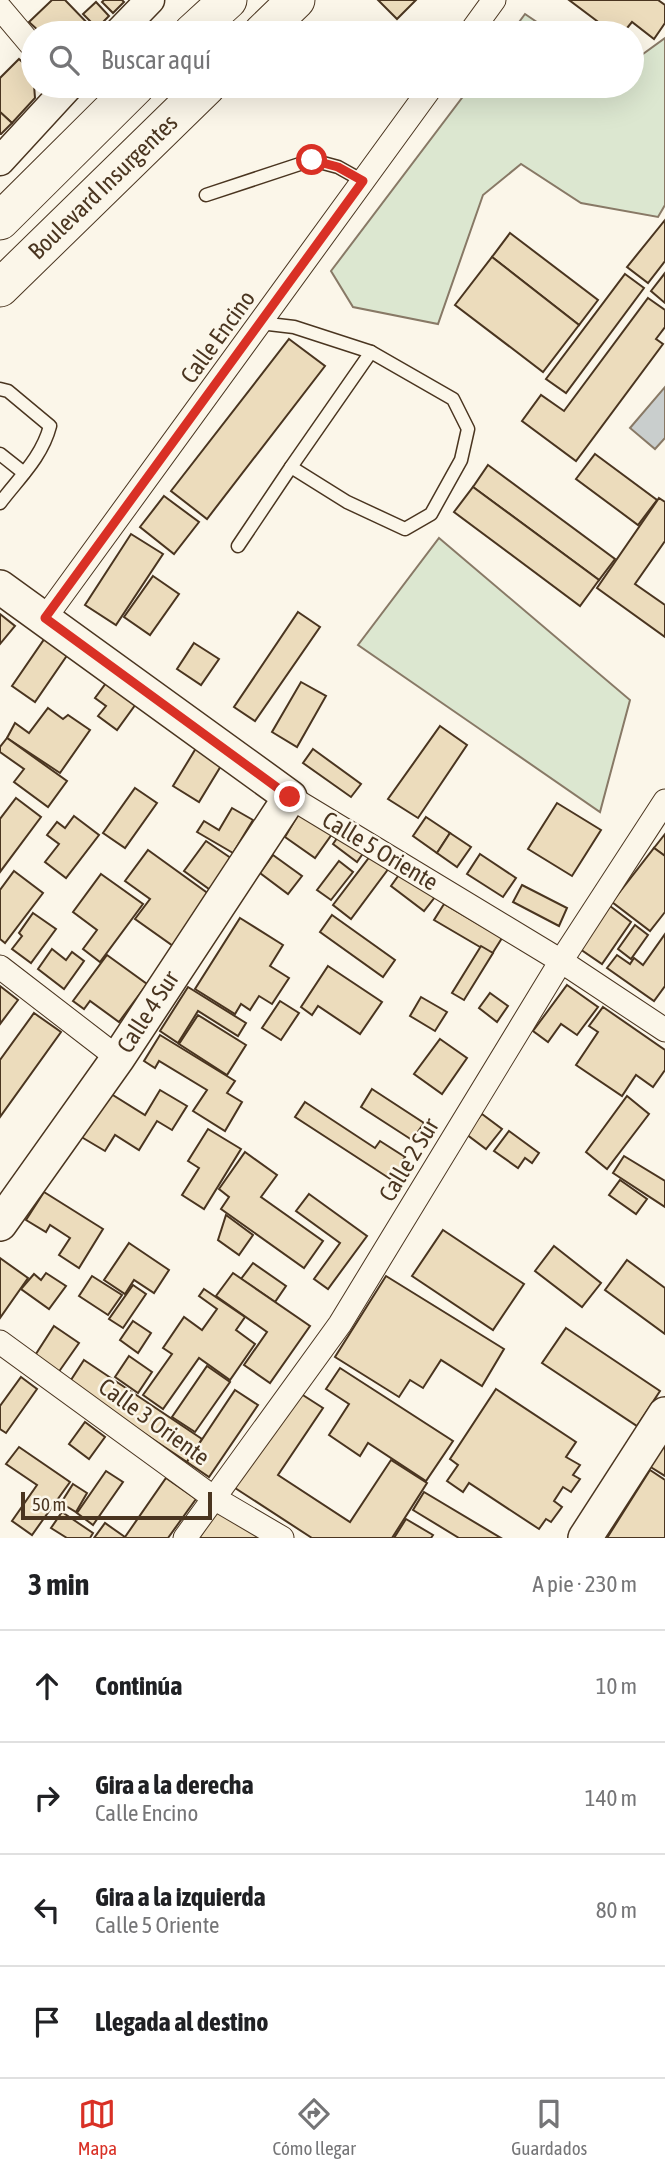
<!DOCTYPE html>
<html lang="es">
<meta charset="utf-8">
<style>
body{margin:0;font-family:"Asap Condensed",sans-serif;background:#f2f2f2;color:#202124}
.scale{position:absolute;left:21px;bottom:18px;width:191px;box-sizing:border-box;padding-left:7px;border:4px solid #4a3520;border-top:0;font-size:19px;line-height:24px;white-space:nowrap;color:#4a3520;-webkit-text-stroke:5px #fbf6e9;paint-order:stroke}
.stop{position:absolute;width:21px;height:21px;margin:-16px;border:5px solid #d93025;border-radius:50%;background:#fff}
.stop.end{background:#d93025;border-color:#fff;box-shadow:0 2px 7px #0008}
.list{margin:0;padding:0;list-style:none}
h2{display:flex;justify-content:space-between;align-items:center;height:91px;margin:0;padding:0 28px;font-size:30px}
h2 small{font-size:23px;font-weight:400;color:#757577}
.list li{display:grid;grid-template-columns:46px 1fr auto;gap:21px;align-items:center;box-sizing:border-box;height:112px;padding:0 28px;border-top:2px solid #e0e0e0}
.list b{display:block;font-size:26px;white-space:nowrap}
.list p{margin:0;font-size:23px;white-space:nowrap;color:#757577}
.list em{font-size:23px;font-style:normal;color:#757577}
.icon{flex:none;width:38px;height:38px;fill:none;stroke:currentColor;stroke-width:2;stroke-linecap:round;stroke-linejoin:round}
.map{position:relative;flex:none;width:665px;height:1538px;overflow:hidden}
.search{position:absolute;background:#fff;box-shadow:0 7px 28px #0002;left:21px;right:21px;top:21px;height:77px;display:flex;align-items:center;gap:18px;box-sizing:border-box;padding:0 24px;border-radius:38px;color:#757577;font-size:26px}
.sheet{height:539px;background:#fff}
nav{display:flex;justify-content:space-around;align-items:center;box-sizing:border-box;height:98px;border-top:2px solid #e0e0e0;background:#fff;font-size:19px;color:#757577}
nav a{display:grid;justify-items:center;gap:4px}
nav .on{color:#d93025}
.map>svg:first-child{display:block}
.green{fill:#dce7d0;stroke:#887966;stroke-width:2}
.water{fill:#c9cecd;stroke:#887966;stroke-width:2}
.building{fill:#ecdcbc;stroke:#4a3520;stroke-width:2}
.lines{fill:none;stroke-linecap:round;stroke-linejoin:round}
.service-casing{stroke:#4a3520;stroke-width:15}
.minor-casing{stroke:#4a3520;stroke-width:25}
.tertiary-casing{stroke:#4a3520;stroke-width:31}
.secondary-casing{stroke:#4a3520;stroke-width:36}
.primary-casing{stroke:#4a3520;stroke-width:39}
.service{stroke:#fbf6e9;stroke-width:12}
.minor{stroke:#fbf6e9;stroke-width:23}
.tertiary{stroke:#fbf6e9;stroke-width:28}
.secondary{stroke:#fbf6e9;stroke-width:33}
.primary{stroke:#fbf6e9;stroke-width:37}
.route{stroke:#d93025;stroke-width:9}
.labels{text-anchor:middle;stroke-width:5;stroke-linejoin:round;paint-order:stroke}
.street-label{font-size:24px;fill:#4a3520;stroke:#fbf6e9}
</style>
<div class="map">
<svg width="665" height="1538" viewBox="0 0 665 1538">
<rect width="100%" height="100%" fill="#fbf6e9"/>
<g class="green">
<polygon points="525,14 553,33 511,33"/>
<polygon points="665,38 665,205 658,217 581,203 521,164 483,195 438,324 353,307 331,271 471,86 632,86 632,62"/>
<polygon points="439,538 630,700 600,812 358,645"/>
</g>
<polygon class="water" points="665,387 665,438 655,449 630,428"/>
<g class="building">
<polygon points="52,0 65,0 96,32 41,33 29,22"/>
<polygon points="104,0 122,0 124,2 113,13 102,2"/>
<polygon points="378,0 416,0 397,19"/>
<polygon points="569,0 658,0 665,5 665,23 654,39 632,22 623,33 613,33"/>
<polygon points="96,2 109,16 97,28 83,14"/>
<polygon points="19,59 33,72 35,98 12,123 0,112 0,78"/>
<polygon points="0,112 12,123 1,134 0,134"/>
<polygon points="665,220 665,261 648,283 627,267"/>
<polygon points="510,233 598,300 579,325 492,257"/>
<polygon points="492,257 579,325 543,372 455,305"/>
<polygon points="665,273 665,303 651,291"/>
<polygon points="625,274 644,288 566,393 546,379"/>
<polygon points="648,298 665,310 665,327 656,339 663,344 576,461 522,421 541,395 564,411"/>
<polygon points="289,339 325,366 207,519 171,491"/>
<polygon points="595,454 657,500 638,525 576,479"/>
<polygon points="488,465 615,559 599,580 473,487"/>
<polygon points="473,487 599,580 580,606 454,512"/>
<polygon points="164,496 199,522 174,554 140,527"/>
<polygon points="659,498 665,502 665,541 635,584 665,605 665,637 597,588"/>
<polygon points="131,534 163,554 116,625 85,605"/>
<polygon points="153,576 179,594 150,635 124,617"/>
<polygon points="298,612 320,627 255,721 234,707"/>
<polygon points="0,614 15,626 0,644"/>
<polygon points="45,638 68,654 35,702 12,686"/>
<polygon points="194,643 219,659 201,685 177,669"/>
<polygon points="112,675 141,697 117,730 98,716 106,706 95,698"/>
<polygon points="301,682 326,696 297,747 272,732"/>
<polygon points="48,708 63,719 68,715 90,730 60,773 7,738 15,723 29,733"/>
<polygon points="440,726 467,745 418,818 388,799"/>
<polygon points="7,738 67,781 48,807 14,782 24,769 0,752 0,747"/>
<polygon points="201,740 227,756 199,802 173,786"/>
<polygon points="313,749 361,784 351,797 303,763"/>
<polygon points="135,788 157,803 125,848 103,833"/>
<polygon points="16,798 41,817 0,872 0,819"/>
<polygon points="557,803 601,830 572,876 528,849"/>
<polygon points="303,806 337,827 315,858 285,837"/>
<polygon points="232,808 253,820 233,853 197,832 204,821 219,830"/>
<polygon points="74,816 99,835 66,878 45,862 59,844 47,835 57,822 65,828"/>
<polygon points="426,817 450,833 437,853 413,836"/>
<polygon points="342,831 366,849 357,862 333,844"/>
<polygon points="450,833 471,847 457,867 437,853"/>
<polygon points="665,834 665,856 654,848"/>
<polygon points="206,841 238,863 216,894 184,871"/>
<polygon points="654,848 665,856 665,912 650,931 612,902"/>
<polygon points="148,850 213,897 176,948 135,919 150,899 125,881"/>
<polygon points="480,854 516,878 503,897 467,874"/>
<polygon points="273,855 302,876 288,894 260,873"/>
<polygon points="371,855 389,868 351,919 333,905"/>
<polygon points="339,861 353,872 331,900 317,890"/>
<polygon points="14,871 43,893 5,943 0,939 0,890"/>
<polygon points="401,872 435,897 424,911 391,886"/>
<polygon points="101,874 143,904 100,962 83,949 97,930 73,912"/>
<polygon points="522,885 567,908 559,926 513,902"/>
<polygon points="444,904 502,938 492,954 434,920"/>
<polygon points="610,906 631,922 602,964 580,949"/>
<polygon points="33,913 56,929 31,963 12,949 22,936 19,933"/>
<polygon points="332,915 395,960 383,977 320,932"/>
<polygon points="240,918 283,945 270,966 289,978 272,1004 259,996 250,1010 241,1004 235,1014 195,989"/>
<polygon points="635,925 648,935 631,959 618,949"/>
<polygon points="665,934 665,986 654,1001 607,968 617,955 630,964 634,958 643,965"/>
<polygon points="481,946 493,953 464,1000 452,993"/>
<polygon points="52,949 66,960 72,952 84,961 64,989 38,969"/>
<polygon points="107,955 147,984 119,1022 90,1001 84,1009 73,1001"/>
<polygon points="328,966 382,1002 360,1034 318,1006 312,1015 301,1007"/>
<polygon points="567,985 598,1007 577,1035 561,1024 548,1042 533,1031"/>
<polygon points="0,986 18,1000 0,1024"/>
<polygon points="188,987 246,1023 238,1036 198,1011 178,1043 160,1031"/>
<polygon points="490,993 508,1006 497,1022 479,1008"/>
<polygon points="421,997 447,1012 435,1031 410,1016"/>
<polygon points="280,1001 299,1013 281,1040 262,1028"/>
<polygon points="603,1007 665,1050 665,1070 653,1087 636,1075 622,1096 576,1065 598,1032 589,1026"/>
<polygon points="34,1013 61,1032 0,1117 0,1060"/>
<polygon points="198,1015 246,1045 227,1075 179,1044"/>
<polygon points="160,1035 235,1081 227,1093 242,1102 225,1131 193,1111 207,1090 159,1061 155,1068 144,1061"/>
<polygon points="440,1039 467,1058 442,1094 414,1074"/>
<polygon points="100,1087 145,1115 160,1090 187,1106 172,1130 157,1121 139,1150 115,1135 105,1151 73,1132"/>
<polygon points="372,1089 424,1123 412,1140 361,1107"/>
<polygon points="627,1096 649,1114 607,1169 586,1152"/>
<polygon points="305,1102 375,1148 380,1141 405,1157 401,1163 409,1168 398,1184 295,1117"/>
<polygon points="482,1114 502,1129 486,1149 466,1134"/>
<polygon points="208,1129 241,1149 204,1209 182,1195 199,1168 188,1161"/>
<polygon points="509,1131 539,1153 532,1163 525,1158 518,1168 494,1151"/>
<polygon points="245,1152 277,1175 261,1197 323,1241 304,1268 221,1209 229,1197 219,1189"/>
<polygon points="624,1156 665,1181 665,1207 613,1173"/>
<polygon points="620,1180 647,1199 636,1214 609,1195"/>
<polygon points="44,1192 103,1229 79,1268 59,1255 70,1238 50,1225 46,1232 26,1220"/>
<polygon points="309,1194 367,1236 328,1289 314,1279 340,1243 296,1211"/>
<polygon points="226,1215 253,1235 239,1255 218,1240"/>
<polygon points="443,1230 524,1284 493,1330 412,1276"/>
<polygon points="129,1243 169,1270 154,1293 134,1280 125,1294 104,1280"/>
<polygon points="554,1246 601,1283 582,1307 535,1271"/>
<polygon points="0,1258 28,1278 0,1318"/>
<polygon points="627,1260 665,1288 665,1334 605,1290"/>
<polygon points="253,1263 286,1286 275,1302 241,1279"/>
<polygon points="46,1273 66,1286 49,1309 21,1289 34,1274 41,1280"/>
<polygon points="233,1273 310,1326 270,1383 244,1365 267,1332 216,1296"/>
<polygon points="92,1276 122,1295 108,1315 79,1296"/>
<polygon points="386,1276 504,1349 482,1386 441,1360 423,1388 410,1380 399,1397 335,1357"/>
<polygon points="133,1285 146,1294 123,1328 109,1319"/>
<polygon points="204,1289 245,1317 236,1330 255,1344 230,1380 199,1358 163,1409 143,1395 172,1354 163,1348 184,1317 202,1330 217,1309 199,1296"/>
<polygon points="133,1321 151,1333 138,1353 120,1340"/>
<polygon points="54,1326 79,1343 58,1373 34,1357"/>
<polygon points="566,1328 660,1391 637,1426 542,1363"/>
<polygon points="129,1356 152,1372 138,1393 115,1377"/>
<polygon points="84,1360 202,1439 187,1462 69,1383"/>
<polygon points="207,1366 230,1382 195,1432 172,1417"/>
<polygon points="340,1368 453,1441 426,1481 368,1443 360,1456 329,1435 349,1404 326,1389"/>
<polygon points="21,1377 37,1389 6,1433 0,1429 0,1406"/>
<polygon points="496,1389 576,1442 566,1457 580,1465 573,1475 580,1479 571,1492 563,1487 554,1501 562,1507 551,1522 546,1519 539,1529 469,1483 463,1492 447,1481 458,1465 450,1459"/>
<polygon points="235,1390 258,1405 209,1477 187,1462"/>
<polygon points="295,1390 323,1408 278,1475 350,1522 391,1460 427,1483 392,1538 312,1538 232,1486"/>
<polygon points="85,1422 105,1437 89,1459 69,1444"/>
<polygon points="665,1440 665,1476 649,1466"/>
<polygon points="19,1447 70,1482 32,1535 12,1521 37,1485 6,1464"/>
<polygon points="650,1470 665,1480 665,1538 607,1538"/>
<polygon points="106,1471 123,1482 93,1525 77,1513"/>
<polygon points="166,1478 196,1499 168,1538 94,1538 105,1523 125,1537"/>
<polygon points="73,1484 87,1493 76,1512 61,1503"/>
<polygon points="424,1492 501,1538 459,1538 413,1510"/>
<polygon points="221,1505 279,1538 199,1538"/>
<polygon points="62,1512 93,1533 90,1538 67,1538 51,1528"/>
<polygon points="406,1519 433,1535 431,1538 394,1538"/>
</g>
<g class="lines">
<g class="service-casing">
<g id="service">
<polyline points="206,195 312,160 338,167 363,181"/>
<path d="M 0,389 L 8,391 L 50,426 C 42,457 19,478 0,503"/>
<polyline points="0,454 24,473"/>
<polyline points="291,467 371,352"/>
<polyline points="238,546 291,467 347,502 405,529 431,514 461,460 468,429 453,399 371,352 294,327 260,323"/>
</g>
</g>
<g class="minor-casing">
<g id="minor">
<polyline points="0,8 33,47"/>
<polyline points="470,33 494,0"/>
<polyline points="45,618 432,86"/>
<polyline points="290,797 561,961 665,1030"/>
<polyline points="0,967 118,1058"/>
<polyline points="0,1342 214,1498 282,1538"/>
<polyline points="185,1538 340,1324 561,961 665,801"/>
</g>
</g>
<g class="tertiary-casing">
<g id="tertiary">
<polyline points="118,33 150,0"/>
<polyline points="0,161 69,86"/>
</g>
</g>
<g class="secondary-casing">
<g id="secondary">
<polyline points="0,587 290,797 118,1058 0,1224"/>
<polyline points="585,1538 665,1414"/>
</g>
</g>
<g class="primary-casing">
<g id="primary">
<polyline points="192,33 228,0"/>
<polyline points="262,33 296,0"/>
<polyline points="0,221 136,86"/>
<polyline points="0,288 207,86"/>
</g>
</g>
<use href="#service" class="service"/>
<use href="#minor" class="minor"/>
<use href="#tertiary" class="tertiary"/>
<use href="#secondary" class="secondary"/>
<use href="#primary" class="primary"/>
</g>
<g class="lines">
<polyline class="route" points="290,797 45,618 363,181 338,167 312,160"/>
</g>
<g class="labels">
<g class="street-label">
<text transform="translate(103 187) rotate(-44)" y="8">Boulevard Insurgentes</text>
<text transform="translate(218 337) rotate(-54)" y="8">Calle Encino</text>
<text transform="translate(380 851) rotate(31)" y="8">Calle 5 Oriente</text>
<text transform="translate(148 1012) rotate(-57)" y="8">Calle 4 Sur</text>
<text transform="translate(409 1160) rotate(-59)" y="8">Calle 2 Sur</text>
<text transform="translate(154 1422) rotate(36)" y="8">Calle 3 Oriente</text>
</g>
</g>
</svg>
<div class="scale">50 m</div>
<div class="stop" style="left:312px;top:160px"></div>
<div class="stop end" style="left:290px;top:797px"></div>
<div class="search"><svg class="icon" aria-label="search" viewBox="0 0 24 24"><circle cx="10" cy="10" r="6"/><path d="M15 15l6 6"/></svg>Buscar aquí</div>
</div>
<section class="sheet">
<h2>3 min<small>A pie · 230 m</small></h2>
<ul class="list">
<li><svg class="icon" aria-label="ahead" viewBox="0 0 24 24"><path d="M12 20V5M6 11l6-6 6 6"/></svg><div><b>Continúa</b></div><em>10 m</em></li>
<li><svg class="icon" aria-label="right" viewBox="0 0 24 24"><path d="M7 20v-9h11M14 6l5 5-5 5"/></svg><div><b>Gira a la derecha</b><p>Calle Encino</p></div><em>140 m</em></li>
<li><svg class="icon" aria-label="left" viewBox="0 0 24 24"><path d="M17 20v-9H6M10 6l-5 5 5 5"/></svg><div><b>Gira a la izquierda</b><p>Calle 5 Oriente</p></div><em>80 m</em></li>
<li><svg class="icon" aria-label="arrive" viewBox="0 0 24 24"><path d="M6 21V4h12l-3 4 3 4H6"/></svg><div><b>Llegada al destino</b></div></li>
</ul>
</section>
<nav>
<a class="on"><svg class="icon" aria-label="map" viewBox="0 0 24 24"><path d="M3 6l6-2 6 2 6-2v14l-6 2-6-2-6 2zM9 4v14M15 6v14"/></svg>Mapa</a>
<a><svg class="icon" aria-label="directions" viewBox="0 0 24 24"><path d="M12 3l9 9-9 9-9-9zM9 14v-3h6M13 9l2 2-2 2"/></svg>Cómo llegar</a>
<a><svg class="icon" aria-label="saved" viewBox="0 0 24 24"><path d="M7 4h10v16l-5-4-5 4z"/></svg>Guardados</a>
</nav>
